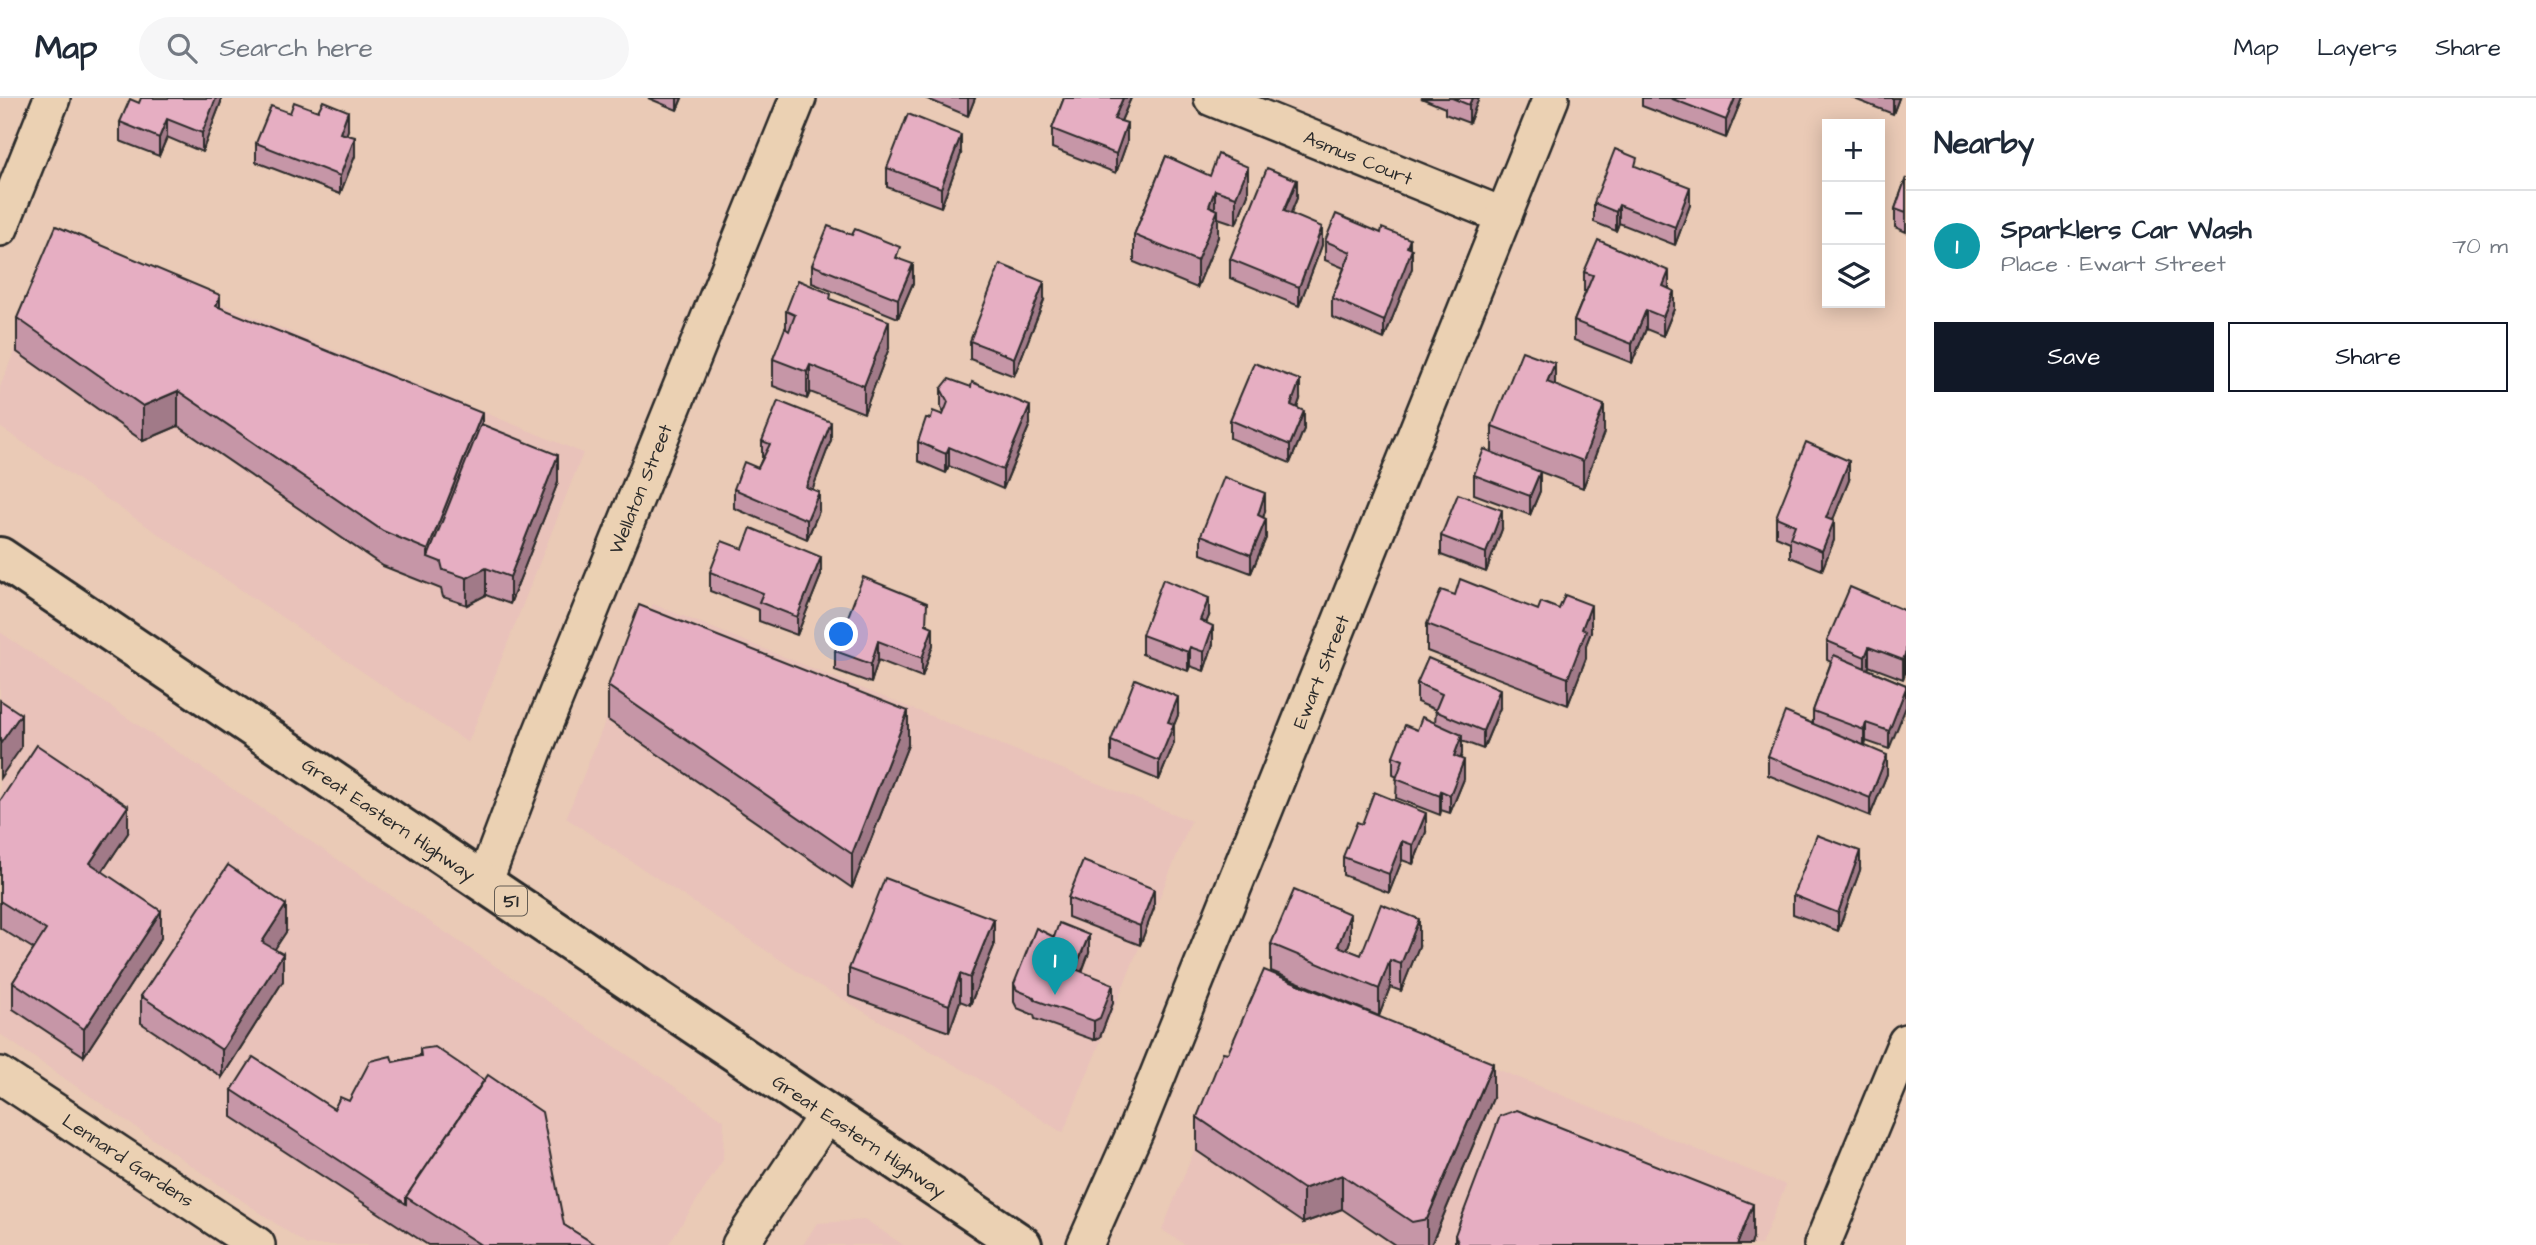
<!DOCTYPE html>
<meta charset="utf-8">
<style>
body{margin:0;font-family:"Architects Daughter",sans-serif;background:#f6f6f7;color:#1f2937}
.controls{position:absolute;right:21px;top:21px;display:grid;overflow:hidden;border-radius:0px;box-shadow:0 4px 18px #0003}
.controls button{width:63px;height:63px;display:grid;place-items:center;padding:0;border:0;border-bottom:2px solid #e0e1e3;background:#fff;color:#1f2937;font:35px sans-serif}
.you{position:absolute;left:842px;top:537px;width:24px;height:24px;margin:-18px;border:5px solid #fff;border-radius:50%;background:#1a73e8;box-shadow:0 0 0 10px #1a73e833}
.badge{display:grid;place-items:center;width:46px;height:46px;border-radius:50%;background:#111827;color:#fff;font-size:23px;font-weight:700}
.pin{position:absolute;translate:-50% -58px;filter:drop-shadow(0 2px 4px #0008)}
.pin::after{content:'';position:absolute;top:37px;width:24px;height:21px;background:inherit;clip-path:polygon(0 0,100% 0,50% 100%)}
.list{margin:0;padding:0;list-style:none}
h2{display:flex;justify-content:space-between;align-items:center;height:91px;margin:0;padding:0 28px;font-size:30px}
h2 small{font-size:23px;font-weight:400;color:#747a83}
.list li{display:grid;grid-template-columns:46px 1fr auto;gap:21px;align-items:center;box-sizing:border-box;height:112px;padding:0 28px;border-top:2px solid #e0e1e3}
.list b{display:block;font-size:26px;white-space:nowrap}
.list p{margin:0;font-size:23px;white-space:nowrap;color:#747a83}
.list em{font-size:23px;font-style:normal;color:#747a83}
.actions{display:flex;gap:14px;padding:21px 28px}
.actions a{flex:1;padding:16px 0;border:2px solid #111827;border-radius:0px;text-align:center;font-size:24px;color:#111827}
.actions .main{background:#111827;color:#fff}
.icon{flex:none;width:38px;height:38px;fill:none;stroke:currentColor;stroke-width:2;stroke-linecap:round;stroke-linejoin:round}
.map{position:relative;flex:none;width:1906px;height:1147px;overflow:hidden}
header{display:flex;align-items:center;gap:42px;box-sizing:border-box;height:98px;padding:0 35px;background:#fff;border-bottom:2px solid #e0e1e3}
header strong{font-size:33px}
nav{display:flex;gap:38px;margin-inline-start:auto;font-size:24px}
.search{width:490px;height:63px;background:#f6f6f7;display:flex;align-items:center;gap:18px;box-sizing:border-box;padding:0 24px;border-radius:38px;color:#747a83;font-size:26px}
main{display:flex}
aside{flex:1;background:#fff}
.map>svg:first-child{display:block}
.built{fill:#e9c2ba}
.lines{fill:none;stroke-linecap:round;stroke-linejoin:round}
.minor-casing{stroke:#2b2b2b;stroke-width:40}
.trunk-casing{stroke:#2b2b2b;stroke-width:44}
.minor{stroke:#ebd1b3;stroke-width:35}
.trunk{stroke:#ebd1b3;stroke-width:38}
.wall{fill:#c696a7;stroke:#2b2b2b;stroke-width:2}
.shaded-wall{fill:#a17a88;stroke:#2b2b2b;stroke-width:2}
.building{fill:#e6aec2;stroke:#2b2b2b;stroke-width:2}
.labels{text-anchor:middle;stroke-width:5;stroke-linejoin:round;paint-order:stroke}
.shield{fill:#ebd1b3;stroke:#655d54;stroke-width:2}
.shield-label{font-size:18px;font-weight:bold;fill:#2b2b2b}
.street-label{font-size:19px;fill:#2b2b2b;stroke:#ebd1b3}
</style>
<header>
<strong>Map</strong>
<div class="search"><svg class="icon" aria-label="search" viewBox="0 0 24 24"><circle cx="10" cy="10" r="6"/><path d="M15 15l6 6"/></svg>Search here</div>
<nav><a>Map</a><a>Layers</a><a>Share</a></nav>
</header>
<main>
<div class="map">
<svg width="1906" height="1147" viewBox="0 0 1906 1147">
<rect width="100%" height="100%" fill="#eacab6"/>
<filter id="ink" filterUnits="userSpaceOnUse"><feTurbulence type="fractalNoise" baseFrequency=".0143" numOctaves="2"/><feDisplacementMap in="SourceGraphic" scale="14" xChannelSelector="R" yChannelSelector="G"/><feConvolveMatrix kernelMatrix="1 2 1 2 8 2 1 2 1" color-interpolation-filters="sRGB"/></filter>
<g filter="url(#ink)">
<g class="built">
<polygon points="60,139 583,355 468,645 0,329 0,289"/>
<polygon points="653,506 1191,723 1063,1035 979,981 815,885 566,720"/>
<polygon points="0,534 724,1022 723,1062 668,1147 307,1147 0,936"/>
<polygon points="1265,878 1786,1087 1761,1147 1186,1147 1162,1132"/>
<polygon points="866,1122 903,1147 803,1147 817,1125"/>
</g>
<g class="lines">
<g class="minor-casing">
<g id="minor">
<path id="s1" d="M 1212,0 L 1504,118"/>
<polyline points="0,130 52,0"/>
<path id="s2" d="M 484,785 L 539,640 L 798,0"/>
<path id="s3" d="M 0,977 L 257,1147"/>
<polyline points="740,1147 827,1016"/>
<path id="s4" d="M 1085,1147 L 1135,1034 L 1551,0"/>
<polyline points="1822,1147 1906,944"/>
</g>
</g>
<g class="trunk-casing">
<g id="trunk">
<path id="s5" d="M 0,459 L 1022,1147"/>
</g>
</g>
<use href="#minor" class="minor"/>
<use href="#trunk" class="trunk"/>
</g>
<g class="wall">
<polygon points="221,0 221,4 202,54 167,39 159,58 120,43 120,24 139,5"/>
<polygon points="648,0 682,0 677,12"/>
<polygon points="925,0 975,0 968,18"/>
<polygon points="1064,0 1131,0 1121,23 1127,44 1116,75 1052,50 1052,31"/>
<polygon points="1421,0 1479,0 1469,25 1445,16 1445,10"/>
<polygon points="1642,0 1742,0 1726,40 1642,8"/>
<polygon points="1852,0 1899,0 1893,16"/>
<polygon points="290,15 348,32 346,37 355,58 340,96 256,64 256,45"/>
<polygon points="961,56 941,109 887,89 887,70"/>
<polygon points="1166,58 1248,96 1236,126 1218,120 1218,139 1197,190 1134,164 1134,137"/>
<polygon points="1637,69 1690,107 1675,147 1619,125 1616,133 1594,124 1594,105"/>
<polygon points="1906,80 1906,134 1895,129 1895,111"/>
<polygon points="1297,100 1291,116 1322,147 1299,208 1230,180 1230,161"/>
<polygon points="852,137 900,161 913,185 898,220 812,185 812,167"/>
<polygon points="1325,143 1410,150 1412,170 1384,241 1332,219 1332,200 1344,170 1325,162"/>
<polygon points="1584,174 1669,190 1674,211 1663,238 1646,231 1632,265 1574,242 1574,223 1586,193 1584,193"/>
<polygon points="831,202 889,250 864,315 810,294 807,301 773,288 773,261 786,230 786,213"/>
<polygon points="1044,202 1014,278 970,261 970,243"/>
<polygon points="220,210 482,327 558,384 510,506 486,497 467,507 443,499 441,491 383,468 178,328 143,343 17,254 17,220"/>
<polygon points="1555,287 1604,334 1583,390 1538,373 1540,393 1530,417 1474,396 1474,377 1492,354 1492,328"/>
<polygon points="941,291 1030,326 1003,391 949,368 946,375 918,363 918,344 931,321 943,317 944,315 941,310"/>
<polygon points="1300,301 1297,310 1304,331 1290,365 1230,340 1230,322"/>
<polygon points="831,342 812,392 819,413 807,441 734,410 734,391 758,370 762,361 762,343"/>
<polygon points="1849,382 1832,423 1834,442 1822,472 1790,459 1790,444 1776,438 1776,419"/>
<polygon points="1265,413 1263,420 1266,440 1251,475 1201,456 1201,437"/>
<polygon points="1502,431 1486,474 1441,457 1441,438"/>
<polygon points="743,451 821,477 797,537 759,523 759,512 710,493 710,474"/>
<polygon points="1455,497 1538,512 1591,534 1586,547 1586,560 1568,607 1427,553 1427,526"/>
<polygon points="1906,513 1906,575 1905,575 1903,581 1869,568 1868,571 1906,587 1889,651 1866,643 1865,648 1887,676 1870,718 1768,677 1768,658 1813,626 1813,613 1831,564 1827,562 1827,543"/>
<polygon points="1209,518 1206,524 1213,546 1204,573 1190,568 1188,573 1142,556 1142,537"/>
<polygon points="927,526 933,547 922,579 878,562 871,585 835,572 835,553"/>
<polygon points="1417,585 1500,610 1483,651 1462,643 1462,656 1460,661 1464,681 1450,715 1441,712 1440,717 1396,700 1397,679 1393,677 1393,658 1417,632 1435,625 1436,612 1417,604"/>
<polygon points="608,588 908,647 852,790 608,622"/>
<polygon points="1178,617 1174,627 1174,645 1159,682 1111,662 1111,643"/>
<polygon points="0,703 128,735 102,774 161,840 84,958 13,911 13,884 34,851 0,830"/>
<polygon points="1362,726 1426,734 1413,766 1402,762 1389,795 1343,777 1343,759"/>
<polygon points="1860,772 1838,833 1793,816 1793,797"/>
<polygon points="1068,800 1154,810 1140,847 1068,819"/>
<polygon points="286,834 274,851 283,883 222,979 141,925 141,898"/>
<polygon points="1350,843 1347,852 1361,857 1419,848 1401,893 1390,889 1379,918 1271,873 1271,846"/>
<polygon points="994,848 970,907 960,903 949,934 849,898 849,871"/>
<polygon points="1089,855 1082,874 1113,905 1100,939 1094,942 1035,921 1034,917 1017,910 1014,904 1014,886"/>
<polygon points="420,951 564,1127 596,1147 428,1147 232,1019 232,992 334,1011 349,1003 393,964 420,958"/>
<polygon points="1228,955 1493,1000 1431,1147 1395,1147 1342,1111 1303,1125 1197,1053 1197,1019"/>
<polygon points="1455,1137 1753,1140 1751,1147 1455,1147"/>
</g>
<g class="shaded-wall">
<polygon points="216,0 221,0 221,4 202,54 202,35"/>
<polygon points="677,0 682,0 677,12"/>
<polygon points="968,0 975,0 968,18"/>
<polygon points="1123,0 1131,0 1114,39 1114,21"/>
<polygon points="1472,0 1479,0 1469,25 1469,7"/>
<polygon points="1735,0 1742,0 1726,40 1726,22"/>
<polygon points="1893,0 1899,0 1893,16"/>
<polygon points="348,13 348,32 340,54 340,35"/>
<polygon points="167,21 167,39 159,58 159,40"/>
<polygon points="1127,25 1127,44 1116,75 1116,56"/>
<polygon points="961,37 961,56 941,109 941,90"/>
<polygon points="355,39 355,58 340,96 340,78"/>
<polygon points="1248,69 1248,96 1236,126 1236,99"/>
<polygon points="1297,82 1297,100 1284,132 1284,113"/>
<polygon points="1690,89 1690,107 1675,147 1675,129"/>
<polygon points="1215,92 1215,118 1218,112 1218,139 1197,190 1197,163 1209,108"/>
<polygon points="1619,107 1619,125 1616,133 1616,114"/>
<polygon points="1322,129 1322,147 1299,208 1299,189"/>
<polygon points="1410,141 1410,157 1412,151 1412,170 1384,241 1384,223"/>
<polygon points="913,166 913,185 898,220 898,201"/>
<polygon points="1669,173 1669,192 1663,188"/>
<polygon points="1044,184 1044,202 1014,278 1014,260"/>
<polygon points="1674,193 1674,211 1663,238 1663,219"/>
<polygon points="220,197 220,231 216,208"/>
<polygon points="1646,212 1646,231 1632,265 1632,246"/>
<polygon points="889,223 889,250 864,315 864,288"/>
<polygon points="1555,265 1555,292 1547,284"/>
<polygon points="810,267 810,294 807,301 807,274"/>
<polygon points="1300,282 1300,301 1291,326 1291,307"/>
<polygon points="178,293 178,328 143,343 143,308"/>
<polygon points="1604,307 1604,334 1583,390 1583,363"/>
<polygon points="1030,308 1030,326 1003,391 1003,372"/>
<polygon points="1304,313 1304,331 1290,365 1290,347"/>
<polygon points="482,315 482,349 428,459 428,452"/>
<polygon points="831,324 831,342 806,408 806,389"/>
<polygon points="949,349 949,368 946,375 946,356"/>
<polygon points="558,357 558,384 510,506 510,479"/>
<polygon points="1849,363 1849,382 1826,439 1826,420"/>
<polygon points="1540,374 1540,393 1530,417 1530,398"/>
<polygon points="819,394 819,413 807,441 807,422"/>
<polygon points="1265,395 1265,413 1258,436 1258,417"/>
<polygon points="1502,412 1502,431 1486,474 1486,455"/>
<polygon points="1266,421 1266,440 1251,475 1251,457"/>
<polygon points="1834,423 1834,442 1822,472 1822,453"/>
<polygon points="821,459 821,477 797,537 797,519"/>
<polygon points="486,470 486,497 467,507 467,480"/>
<polygon points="1209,500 1209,518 1200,540 1200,522"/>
<polygon points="1591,507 1591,534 1586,547 1586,560 1568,607 1568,580 1582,531"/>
<polygon points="1213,528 1213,546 1204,573 1204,554"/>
<polygon points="933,529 933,547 922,579 922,560"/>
<polygon points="878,543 878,562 871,585 871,566"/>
<polygon points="1190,549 1190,568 1188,573 1188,554"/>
<polygon points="1869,549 1869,568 1865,578 1865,559"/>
<polygon points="1905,556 1905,575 1903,581 1903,562"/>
<polygon points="1906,590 1906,609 1889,651 1889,633"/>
<polygon points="1500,591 1500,610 1483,651 1483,633"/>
<polygon points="1178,599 1178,617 1174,627 1174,645 1159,682 1159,663 1168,624"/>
<polygon points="908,613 908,647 852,790 852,756"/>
<polygon points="21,616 21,650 0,680 0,646"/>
<polygon points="1866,625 1866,643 1864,651 1864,632"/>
<polygon points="1462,637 1462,656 1454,677 1454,658"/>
<polygon points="1887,657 1887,676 1870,718 1870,700"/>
<polygon points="1464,662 1464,681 1450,715 1450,697"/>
<polygon points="1441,693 1441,712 1440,717 1440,698"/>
<polygon points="128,708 128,735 90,792 90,765"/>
<polygon points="1426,715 1426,734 1413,766 1413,747"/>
<polygon points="1402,743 1402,762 1389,795 1389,776"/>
<polygon points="1860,753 1860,772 1838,833 1838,815"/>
<polygon points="1154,791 1154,810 1140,847 1140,828"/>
<polygon points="286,807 286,834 262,871 262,844"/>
<polygon points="161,813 161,840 84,958 84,931"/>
<polygon points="1350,816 1350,843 1338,875 1338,848"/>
<polygon points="994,821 994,848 970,907 970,880"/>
<polygon points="1419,821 1419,848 1401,893 1401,866"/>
<polygon points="1089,837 1089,855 1075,890 1075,871"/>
<polygon points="283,856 283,883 222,979 222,952"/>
<polygon points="1390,862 1390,889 1379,918 1379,891"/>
<polygon points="960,876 960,903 949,934 949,907"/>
<polygon points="1113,886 1113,905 1100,939 1094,942 1094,923"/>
<polygon points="1493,965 1493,1000 1431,1147 1427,1147 1427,1121"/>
<polygon points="1342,1077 1342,1111 1303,1125 1303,1091"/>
<polygon points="1753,1106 1753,1140 1751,1147 1737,1147"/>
</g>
<g class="building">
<polygon points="141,0 216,0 202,35 167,21 159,40 120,24 130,1 139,5"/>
<polygon points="1064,0 1123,0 1114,21 1127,25 1116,56 1052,31"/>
<polygon points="1452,0 1472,0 1469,7"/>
<polygon points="1670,0 1735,0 1726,22"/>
<polygon points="323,3 348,13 340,35 355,39 340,78 256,45 271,8 290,15 294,4 318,13"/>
<polygon points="908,16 961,37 941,90 887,70"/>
<polygon points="1615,51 1637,60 1635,68 1690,89 1675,129 1619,107 1616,114 1594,105"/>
<polygon points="1218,56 1248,69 1236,99 1215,92 1209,108 1218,112 1197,163 1134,137 1166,58 1210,78"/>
<polygon points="1267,70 1297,82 1284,113 1322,129 1299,189 1230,161"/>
<polygon points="1906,80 1906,115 1895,111"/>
<polygon points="1336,116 1381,135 1382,130 1410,141 1407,149 1412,151 1384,223 1332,200 1351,154 1325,143"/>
<polygon points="56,128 220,197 216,208 482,315 428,452 383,433 178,293 143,308 17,220"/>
<polygon points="828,128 852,137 855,131 900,149 896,160 913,166 898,201 812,167"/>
<polygon points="1598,142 1669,173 1663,188 1674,193 1663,219 1646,212 1632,246 1574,223 1593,177 1584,174"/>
<polygon points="1000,166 1044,184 1014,260 970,243"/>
<polygon points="798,182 831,196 830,201 889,223 864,288 810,267 807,274 773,261 785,230 789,233 795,217 786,213"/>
<polygon points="1522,253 1555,265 1547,284 1604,307 1583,363 1492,328"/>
<polygon points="1254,265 1300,282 1291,307 1304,313 1290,347 1230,322"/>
<polygon points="949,281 971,289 972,284 1030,308 1003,372 949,349 946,356 918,344 926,320 931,321 933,313 943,317 948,304 941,291"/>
<polygon points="778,303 831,324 806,389 819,394 807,422 734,391 744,364 758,370 770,346 762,343"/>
<polygon points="481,326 558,357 510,479 486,470 467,480 443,472 441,464 428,459"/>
<polygon points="1806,344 1849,363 1826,420 1834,423 1822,453 1790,440 1795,427 1776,419"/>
<polygon points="1484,351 1540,374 1530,398 1474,377"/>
<polygon points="1224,379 1265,395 1258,417 1266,421 1251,457 1201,437"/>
<polygon points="1458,396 1502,412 1486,455 1441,438"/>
<polygon points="751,430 821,459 797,519 759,504 763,495 710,474 722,443 743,451"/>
<polygon points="863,479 927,505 926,526 933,529 922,560 878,543 871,566 835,553"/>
<polygon points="1163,481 1209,500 1200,522 1213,528 1204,554 1190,549 1188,554 1142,537"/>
<polygon points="1460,481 1538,512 1541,504 1559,511 1565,497 1591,507 1582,531 1586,533 1568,580 1427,526 1441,492 1455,497"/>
<polygon points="1850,489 1906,513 1906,557 1905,556 1903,562 1869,549 1865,559 1827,543"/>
<polygon points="639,507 908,613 852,756 608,588"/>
<polygon points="1834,557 1906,587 1906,590 1889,633 1866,625 1864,632 1813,613"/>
<polygon points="1428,560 1500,591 1483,633 1435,613 1442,596 1417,585"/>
<polygon points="1135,581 1178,599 1168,624 1174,626 1159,663 1111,643"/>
<polygon points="0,602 21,616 0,646"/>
<polygon points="1785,614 1887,657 1870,700 1768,658"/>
<polygon points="1422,619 1462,637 1454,658 1464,662 1450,697 1441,693 1440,698 1396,681 1403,662 1393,658 1405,627 1417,632"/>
<polygon points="37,647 128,708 90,765 161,813 84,931 13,884 46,832 0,803 0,703"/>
<polygon points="1374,694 1426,715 1413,747 1402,743 1389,776 1343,759 1357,724 1362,726"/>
<polygon points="1817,737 1860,753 1838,815 1793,797"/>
<polygon points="1083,763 1154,791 1140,828 1068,800"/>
<polygon points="228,767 286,807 262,844 283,856 222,952 141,898"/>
<polygon points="885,780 994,821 970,880 960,876 949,907 849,871"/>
<polygon points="1294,792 1350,816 1338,848 1361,857 1381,806 1419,821 1401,866 1390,862 1379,891 1271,846"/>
<polygon points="1059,825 1089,837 1075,871 1113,886 1100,920 1094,923 1035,902 1034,899 1017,892 1014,886 1036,830 1054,839"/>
<polygon points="1264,872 1493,965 1427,1121 1412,1124 1342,1077 1303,1091 1197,1019 1223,954 1228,955"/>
<polygon points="435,949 484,982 406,1099 406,1106 232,992 253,959 334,1011 340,999 349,1003 370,963 391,958 393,964 421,958 420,951"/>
<polygon points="488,977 542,1014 564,1127 596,1147 481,1147 406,1099"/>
<polygon points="1517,1012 1753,1106 1737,1147 1459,1147 1455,1137 1500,1018"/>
</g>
</g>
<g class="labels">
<rect class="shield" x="495" y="788.5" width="32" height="29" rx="5"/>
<g class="shield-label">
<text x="511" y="809">51</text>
</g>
<g class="street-label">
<text dy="7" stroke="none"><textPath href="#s1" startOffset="158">Asmus Court</textPath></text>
<text dy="7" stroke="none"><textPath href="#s2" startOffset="424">Wellaton Street</textPath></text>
<text dy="7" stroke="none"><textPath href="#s4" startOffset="620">Ewart Street</textPath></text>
<text dy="7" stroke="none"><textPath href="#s5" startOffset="469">Great Eastern Highway</textPath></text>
<text dy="7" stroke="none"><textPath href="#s5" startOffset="1036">Great Eastern Highway</textPath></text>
<text dy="7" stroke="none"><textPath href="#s3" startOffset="154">Lennard Gardens</textPath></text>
</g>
</g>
</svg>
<div class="controls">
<button>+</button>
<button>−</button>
<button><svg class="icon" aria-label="layers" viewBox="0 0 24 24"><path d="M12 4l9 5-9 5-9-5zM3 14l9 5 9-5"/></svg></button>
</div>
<div class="you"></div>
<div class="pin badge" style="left:1055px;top:897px;background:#0f9aa8">1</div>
</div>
<aside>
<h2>Nearby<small></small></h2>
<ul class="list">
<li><span class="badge" style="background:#0f9aa8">1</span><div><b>Sparklers Car Wash</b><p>Place · Ewart Street</p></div><em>70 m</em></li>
</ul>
<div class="actions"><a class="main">Save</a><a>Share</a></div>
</aside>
</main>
